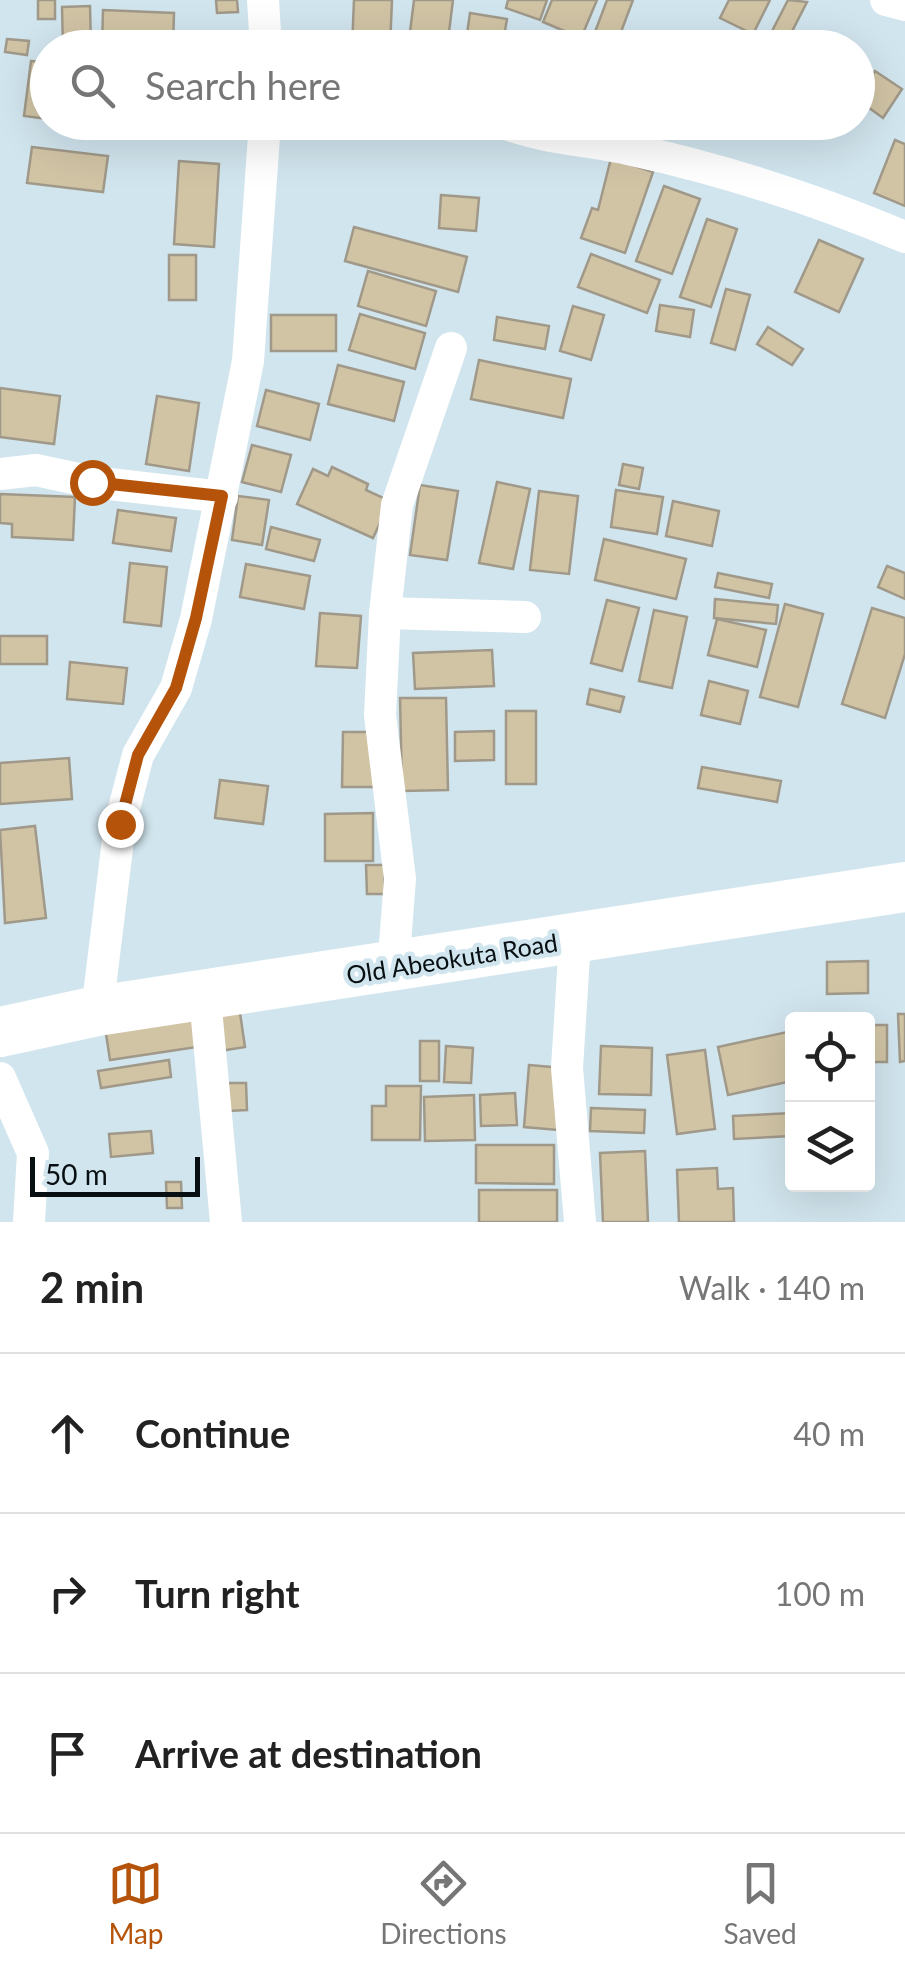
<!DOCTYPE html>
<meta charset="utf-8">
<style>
body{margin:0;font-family:Lato,sans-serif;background:#f6f6f6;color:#222}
.controls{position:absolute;right:30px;bottom:30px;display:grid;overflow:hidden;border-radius:10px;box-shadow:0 10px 40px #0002}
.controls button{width:90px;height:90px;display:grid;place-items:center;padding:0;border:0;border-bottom:2px solid #e0e0e0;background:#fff;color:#222;font:50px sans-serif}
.scale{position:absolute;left:30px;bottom:25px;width:170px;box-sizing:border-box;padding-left:10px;border:5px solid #080f12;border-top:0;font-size:28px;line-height:35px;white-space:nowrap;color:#080f12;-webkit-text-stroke:8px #d1e5ee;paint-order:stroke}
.stop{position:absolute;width:30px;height:30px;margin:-22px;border:8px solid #b45309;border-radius:50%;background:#fff}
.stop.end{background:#b45309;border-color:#fff;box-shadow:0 2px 10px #0008}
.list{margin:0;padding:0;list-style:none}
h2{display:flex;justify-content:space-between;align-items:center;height:130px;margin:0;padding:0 40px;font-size:42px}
h2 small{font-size:32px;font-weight:400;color:#767676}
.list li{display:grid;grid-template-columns:65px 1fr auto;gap:30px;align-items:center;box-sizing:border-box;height:160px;padding:0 40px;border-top:2px solid #e0e0e0}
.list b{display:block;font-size:38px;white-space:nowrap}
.list em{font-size:32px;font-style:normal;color:#767676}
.icon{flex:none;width:55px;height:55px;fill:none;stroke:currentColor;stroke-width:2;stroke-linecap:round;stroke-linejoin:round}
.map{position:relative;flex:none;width:905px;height:1222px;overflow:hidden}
.search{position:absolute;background:#fff;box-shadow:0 10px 40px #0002;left:30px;right:30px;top:30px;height:110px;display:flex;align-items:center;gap:25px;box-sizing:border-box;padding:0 35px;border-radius:55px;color:#767676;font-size:38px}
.sheet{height:610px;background:#fff}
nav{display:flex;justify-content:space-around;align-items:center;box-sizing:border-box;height:140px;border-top:2px solid #e0e0e0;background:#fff;font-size:28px;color:#767676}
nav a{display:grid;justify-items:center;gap:5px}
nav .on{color:#b45309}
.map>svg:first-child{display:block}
.building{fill:#d1c4a5;stroke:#a09989;stroke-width:2.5}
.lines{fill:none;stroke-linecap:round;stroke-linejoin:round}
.minor{stroke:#fff;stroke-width:32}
.highway{stroke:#fff;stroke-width:50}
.route{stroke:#b45309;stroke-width:12}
.labels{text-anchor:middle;stroke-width:9;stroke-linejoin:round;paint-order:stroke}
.street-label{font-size:25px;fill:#080f12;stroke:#d1e5ee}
</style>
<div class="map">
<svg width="905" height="1222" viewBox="0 0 905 1222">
<rect width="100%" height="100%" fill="#d1e5ee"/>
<g class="building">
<rect x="38" y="0" width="17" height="19"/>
<polygon points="216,0 237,0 238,12 217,13"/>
<polygon points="354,0 392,0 390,48 352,48"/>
<polygon points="414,0 453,0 447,48 408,48"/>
<polygon points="508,0 547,0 540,20 506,8"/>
<polygon points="552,0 597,0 581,38 543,22"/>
<polygon points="607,0 633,0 618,40 595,32"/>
<polygon points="729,0 770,0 753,34 720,18"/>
<polygon points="788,0 807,2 785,45 769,37"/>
<polygon points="90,6 91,48 63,48 62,7"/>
<polygon points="103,10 174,13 173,48 102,48"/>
<polygon points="470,13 507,19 502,48 465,48"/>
<polygon points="526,32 550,45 548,48 518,48"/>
<polygon points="714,37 744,48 710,48"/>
<polygon points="7,39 29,41 27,55 5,52"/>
<polygon points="31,61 48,62 48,119 24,116"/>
<polygon points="875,71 902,89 883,118 858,100"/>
<polygon points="895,140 905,144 905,206 874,193"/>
<polygon points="32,147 108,156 103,192 27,183"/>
<polygon points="611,158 653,172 625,253 581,238 592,208 598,210"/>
<polygon points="179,161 219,164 214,247 174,244"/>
<polygon points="664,186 700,199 672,274 636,261"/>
<polygon points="441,195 479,198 476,231 439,228"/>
<polygon points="707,219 737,229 711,307 680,297"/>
<polygon points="354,227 467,257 458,292 345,261"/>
<polygon points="819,240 863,259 839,312 795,292"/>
<polygon points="591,254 660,280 647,313 578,287"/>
<rect x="169" y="255" width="27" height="45"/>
<polygon points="368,271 436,291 426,326 358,306"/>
<polygon points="726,289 750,295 735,350 711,343"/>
<polygon points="660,305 694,310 690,337 656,331"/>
<polygon points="573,306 604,315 591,360 560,351"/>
<polygon points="360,314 425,333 415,369 349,350"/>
<rect x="271" y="315" width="65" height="36"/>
<polygon points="497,317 549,326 545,349 494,340"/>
<polygon points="768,327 803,349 792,365 757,344"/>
<polygon points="479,360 571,379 563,418 471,399"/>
<polygon points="338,365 404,382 394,421 328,404"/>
<polygon points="0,388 60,396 54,444 0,437"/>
<polygon points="266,390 319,404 310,440 257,426"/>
<polygon points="157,396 199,403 189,471 146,464"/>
<polygon points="252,445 291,455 281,492 242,482"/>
<polygon points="623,464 643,468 639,489 619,485"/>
<polygon points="332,467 368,484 366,490 390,501 373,538 297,504 313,469 328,476"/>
<polygon points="497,482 530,489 513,569 479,563"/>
<polygon points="420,485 458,491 447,560 410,555"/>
<polygon points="616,490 663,497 657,534 611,527"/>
<polygon points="539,491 578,496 569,574 530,570"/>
<polygon points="0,494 75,497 73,540 12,537 12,524 0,523"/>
<polygon points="238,496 269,500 262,545 232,540"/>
<polygon points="673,501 719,511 712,546 666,536"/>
<polygon points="118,510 176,518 171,551 113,543"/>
<polygon points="271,527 320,540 314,561 266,549"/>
<polygon points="604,539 686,559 676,599 595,580"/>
<polygon points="130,563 167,567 161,626 124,622"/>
<polygon points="246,564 310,576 304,609 240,597"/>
<polygon points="887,566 905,573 905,599 878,587"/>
<polygon points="718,573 772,584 769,598 715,587"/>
<polygon points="715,599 778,605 776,624 714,618"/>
<polygon points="607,600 639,608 622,671 591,663"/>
<polygon points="785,604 823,614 798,707 760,697"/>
<polygon points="872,608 905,618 905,654 885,718 842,704"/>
<polygon points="654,610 687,617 672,688 639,681"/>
<polygon points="320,613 361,616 357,668 316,666"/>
<polygon points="717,619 766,630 757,667 708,655"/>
<rect x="0" y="636" width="47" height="28"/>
<polygon points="492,650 494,686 415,689 413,653"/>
<polygon points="70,662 127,668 123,704 67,699"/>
<polygon points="709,681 748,691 740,724 701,715"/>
<polygon points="590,689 624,697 620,712 587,704"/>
<polygon points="400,698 446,698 448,790 402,791"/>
<rect x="506" y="711" width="30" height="73"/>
<polygon points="494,731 494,760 455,761 455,732"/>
<polygon points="343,732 379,732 378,787 342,787"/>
<polygon points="69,758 72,799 0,804 0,763"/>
<polygon points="702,767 781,781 777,802 698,788"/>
<polygon points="220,780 268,786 263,824 215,818"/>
<polygon points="373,813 373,861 325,861 325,814"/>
<polygon points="35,826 46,918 5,923 0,830"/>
<polygon points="366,865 384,865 385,894 367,894"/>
<polygon points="868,961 868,993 827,994 827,962"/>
<polygon points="239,1006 245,1047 220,1051 213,1010"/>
<polygon points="205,1012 210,1045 110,1060 105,1027"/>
<polygon points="898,1014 905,1014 905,1061 900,1062"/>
<rect x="868" y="1025" width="19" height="37"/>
<polygon points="792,1031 792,1081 728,1095 718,1047"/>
<rect x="420" y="1041" width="19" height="40"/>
<polygon points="446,1046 473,1048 471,1083 444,1082"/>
<polygon points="601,1046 652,1048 651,1095 599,1094"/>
<polygon points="705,1050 715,1129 677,1134 667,1055"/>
<polygon points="169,1060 171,1077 101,1088 98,1071"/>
<polygon points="529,1065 563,1068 558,1130 524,1127"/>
<polygon points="227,1083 246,1083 247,1110 228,1111"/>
<polygon points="386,1086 421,1086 420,1140 372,1140 372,1106 386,1106"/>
<polygon points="515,1093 517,1125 481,1126 480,1095"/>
<polygon points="474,1095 475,1140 425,1141 424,1097"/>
<polygon points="591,1108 645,1110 644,1133 590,1131"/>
<polygon points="792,1113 792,1136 734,1139 733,1116"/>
<polygon points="151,1131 153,1153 111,1157 109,1134"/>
<polygon points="476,1145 554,1145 554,1184 476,1183"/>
<polygon points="645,1151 648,1222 603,1222 600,1153"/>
<polygon points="717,1168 718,1189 733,1188 734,1222 679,1222 677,1170"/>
<polygon points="166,1182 181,1182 182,1208 167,1208"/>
<rect x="479" y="1190" width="78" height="32"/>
</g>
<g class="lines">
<g class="minor">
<polyline points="263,0 266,48"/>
<polyline points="886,0 905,5"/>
<path d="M 501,122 C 540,138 586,140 628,149 C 721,169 817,200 905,237"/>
<polyline points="0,474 36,470 92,482 222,497"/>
<polyline points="385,613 525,617"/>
<polyline points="575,940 567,1068 580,1222"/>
<polyline points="393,969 400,879 380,715 385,613 397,505 451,348"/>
<polyline points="205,998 226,1222"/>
<polyline points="97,1011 120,824 138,755 176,688 196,619 248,361 265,122"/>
<polyline points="0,1078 33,1153 29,1222"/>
</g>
<polyline class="highway" points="0,1032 97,1011 905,887"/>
</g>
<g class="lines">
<polyline class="route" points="92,482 222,496 196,618 176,688 138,755 120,824"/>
</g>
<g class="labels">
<g class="street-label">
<text transform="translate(452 959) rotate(-9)" y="9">Old Abeokuta Road</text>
</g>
</g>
</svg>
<div class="controls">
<button><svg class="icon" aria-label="locate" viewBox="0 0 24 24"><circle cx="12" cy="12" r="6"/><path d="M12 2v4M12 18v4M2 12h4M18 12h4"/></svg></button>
<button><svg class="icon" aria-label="layers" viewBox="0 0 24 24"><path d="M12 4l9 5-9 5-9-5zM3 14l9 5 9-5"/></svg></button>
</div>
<div class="scale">50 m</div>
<div class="stop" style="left:92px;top:482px"></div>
<div class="stop end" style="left:120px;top:824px"></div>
<div class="search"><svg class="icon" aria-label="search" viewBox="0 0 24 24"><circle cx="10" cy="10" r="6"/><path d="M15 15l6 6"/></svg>Search here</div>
</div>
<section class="sheet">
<h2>2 min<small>Walk · 140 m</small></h2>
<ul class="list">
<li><svg class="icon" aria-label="ahead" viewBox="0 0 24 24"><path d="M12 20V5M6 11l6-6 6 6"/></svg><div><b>Continue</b></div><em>40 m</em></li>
<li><svg class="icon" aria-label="right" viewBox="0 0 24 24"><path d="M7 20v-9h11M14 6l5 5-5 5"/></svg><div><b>Turn right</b></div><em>100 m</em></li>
<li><svg class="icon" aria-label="arrive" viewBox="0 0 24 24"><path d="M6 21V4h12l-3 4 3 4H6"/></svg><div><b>Arrive at destination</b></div></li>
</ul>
</section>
<nav>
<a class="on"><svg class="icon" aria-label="map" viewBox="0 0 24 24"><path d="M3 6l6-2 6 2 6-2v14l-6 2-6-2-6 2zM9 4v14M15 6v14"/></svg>Map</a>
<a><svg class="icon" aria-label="directions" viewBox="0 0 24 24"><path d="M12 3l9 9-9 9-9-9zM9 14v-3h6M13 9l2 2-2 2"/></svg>Directions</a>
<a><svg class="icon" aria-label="saved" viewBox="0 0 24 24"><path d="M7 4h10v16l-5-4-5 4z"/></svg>Saved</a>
</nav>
